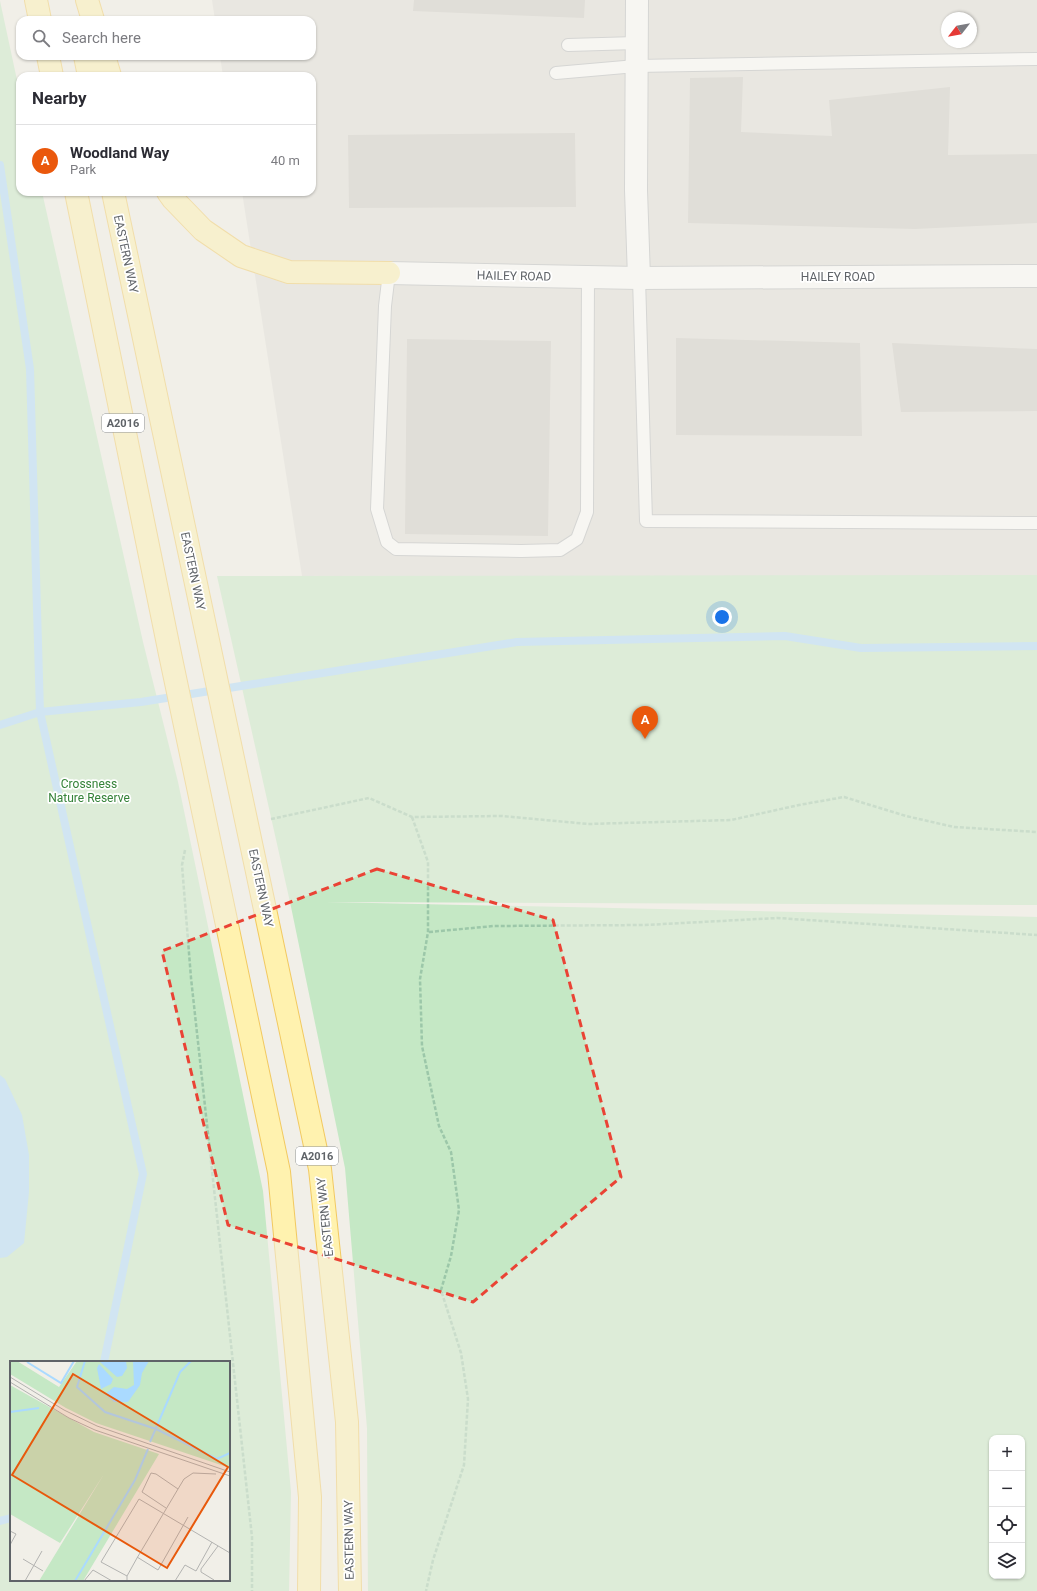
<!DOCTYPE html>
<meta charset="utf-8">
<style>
body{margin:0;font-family:Roboto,sans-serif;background:#f2f2f3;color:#2b2b33}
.controls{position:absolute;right:12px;bottom:12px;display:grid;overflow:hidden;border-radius:8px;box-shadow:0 1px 3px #0004}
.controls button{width:36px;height:36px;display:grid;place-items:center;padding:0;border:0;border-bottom:1px solid #e1e1e2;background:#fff;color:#2b2b33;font:20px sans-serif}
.compass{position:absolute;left:941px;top:12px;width:36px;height:36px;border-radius:50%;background:#fff;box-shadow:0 1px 3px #0004;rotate:239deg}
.you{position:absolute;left:722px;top:617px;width:14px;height:14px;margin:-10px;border:3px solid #fff;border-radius:50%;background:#1a73e8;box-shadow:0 0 0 6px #1a73e833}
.badge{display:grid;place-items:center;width:26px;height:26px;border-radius:50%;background:#ea580c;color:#fff;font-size:13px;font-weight:700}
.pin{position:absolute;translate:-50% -33px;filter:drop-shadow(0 1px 2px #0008)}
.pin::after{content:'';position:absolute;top:21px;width:14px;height:12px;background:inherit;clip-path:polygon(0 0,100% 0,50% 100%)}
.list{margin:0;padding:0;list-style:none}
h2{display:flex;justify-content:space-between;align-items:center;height:52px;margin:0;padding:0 16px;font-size:17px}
h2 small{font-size:13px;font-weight:400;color:#7c7c81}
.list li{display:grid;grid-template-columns:26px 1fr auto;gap:12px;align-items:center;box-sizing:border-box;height:72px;padding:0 16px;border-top:1px solid #e1e1e2}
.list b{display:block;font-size:15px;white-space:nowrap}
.list p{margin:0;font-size:13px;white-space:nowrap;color:#7c7c81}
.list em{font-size:13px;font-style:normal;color:#7c7c81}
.icon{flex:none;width:22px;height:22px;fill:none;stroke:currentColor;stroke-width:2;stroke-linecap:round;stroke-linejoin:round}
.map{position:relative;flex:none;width:1037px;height:1591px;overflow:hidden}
.search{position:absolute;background:#fff;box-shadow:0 1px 3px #0004;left:16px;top:16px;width:300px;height:44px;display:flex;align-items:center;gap:10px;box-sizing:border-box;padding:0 14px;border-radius:12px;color:#7c7c81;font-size:15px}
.panel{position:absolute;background:#fff;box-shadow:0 1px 3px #0004;left:16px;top:72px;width:300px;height:124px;border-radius:12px}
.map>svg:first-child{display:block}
.industrial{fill:#e0deda;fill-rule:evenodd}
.green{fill:#c5e8c5;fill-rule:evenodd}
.water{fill:#aadaff}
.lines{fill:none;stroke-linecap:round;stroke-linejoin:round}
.stream{stroke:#aadaff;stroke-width:8}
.building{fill:#cccac5}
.lane-casing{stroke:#b5b8bc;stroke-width:14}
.street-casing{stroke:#b5b8bc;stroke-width:24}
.primary-casing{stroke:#f2c960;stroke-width:24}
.path{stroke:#9cc7a9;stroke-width:2.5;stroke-dasharray:4 2;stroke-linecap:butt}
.lane{stroke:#fff;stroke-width:12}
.street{stroke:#fff;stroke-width:22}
.primary{stroke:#fff2af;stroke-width:22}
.marked{fill:none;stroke:#ea4335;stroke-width:3;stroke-dasharray:8 5;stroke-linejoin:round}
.labels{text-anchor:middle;stroke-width:3.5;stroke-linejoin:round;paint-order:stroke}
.shield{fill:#fff;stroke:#8f9295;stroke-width:1}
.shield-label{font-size:11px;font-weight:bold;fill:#5f6368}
.street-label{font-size:12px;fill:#5f6368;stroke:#fff}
.park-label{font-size:12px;fill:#348238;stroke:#fff}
.inset-river{fill:none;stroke:#aadaff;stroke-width:2}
.inset-road{fill:none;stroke:#b3b3b1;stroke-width:1}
.view{fill:#e8590c;fill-opacity:0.15;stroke:#e8590c;stroke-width:2}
.inset-edge{fill:none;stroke:#5f6368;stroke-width:2}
</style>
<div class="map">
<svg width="1037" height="1591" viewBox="0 0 1037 1591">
<rect width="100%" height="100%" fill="#f1efe8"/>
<path class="industrial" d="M 212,0 L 1037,0 L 1037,576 L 302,576 L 242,192 L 312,192 L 312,76 L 223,76 L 220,56 L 312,56 L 312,20 L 215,20 ZM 947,18 L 971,18 L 971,42 L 947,42 Z"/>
<g class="green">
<path d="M 0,1 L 20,94 L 20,192 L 42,192 L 143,642 L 178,782 L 263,1191 L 291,1492 L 289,1591 L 0,1591 ZM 11,1362 L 229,1362 L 229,1580 L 11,1580 Z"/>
<path d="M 1037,575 L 1037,905 L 326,902 L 1037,917 L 1037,1591 L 368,1591 L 367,1428 L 345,1168 L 290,902 L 217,576 ZM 992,1438 L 1022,1438 L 1022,1576 L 992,1576 Z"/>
</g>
<polygon class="water" points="0,1075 5,1079 22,1115 29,1155 29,1192 24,1243 7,1257 0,1258"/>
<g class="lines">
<g class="stream">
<polyline points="0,165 30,369 40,712 143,1174 104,1362"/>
<polyline points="0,725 40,712 141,702 517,642 785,636 861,648 1037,646"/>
<polyline points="0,1521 11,1518"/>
</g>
</g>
<g class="building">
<polygon points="414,0 585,0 584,18 413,11"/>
<polygon points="743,77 741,132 832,136 829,100 950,87 948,155 1037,154 1037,223 915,229 688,223 690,78"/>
<polygon points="575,133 576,207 349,208 348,135"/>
<polygon points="676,338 860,343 862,436 676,435"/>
<polygon points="407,339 551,341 548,536 405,534"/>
<polygon points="892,343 1037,349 1037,411 901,412"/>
</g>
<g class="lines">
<g class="lane-casing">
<g id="lane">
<polyline points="568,45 636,43"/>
<polyline points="556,73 636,66 1037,59"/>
<polyline points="389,273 385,306 377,509 387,542 396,549 521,551 560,550 577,539 587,512 588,277"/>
<polyline points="639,278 646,521 1037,523"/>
</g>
</g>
<g class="street-casing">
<g id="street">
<polyline points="637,0 636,190 639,278"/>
<polyline points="389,273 639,278 1037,276"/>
</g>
</g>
<g class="primary-casing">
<g id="primary">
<polyline points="36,0 40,20"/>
<polyline points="87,0 93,20"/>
<polyline points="48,56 52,76"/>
<polyline points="85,56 89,76"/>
<polyline points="104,56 110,76"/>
<polyline points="76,192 170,654 279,1172 310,1497 309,1591"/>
<polyline points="113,192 320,1169 347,1422 350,1591"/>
<polyline points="168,192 173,199 203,230 241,256 289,272 389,273"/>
</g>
</g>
<g class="path">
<polyline points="412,817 428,862 428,932 420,979 422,1046 439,1126 451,1152 459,1210 451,1256 441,1290 461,1353 468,1399 464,1465 433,1560 426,1591"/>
<polyline points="271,819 369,798 412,817 502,816 588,824 731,820 799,805 844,797 906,816 954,827 1037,832"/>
<polyline points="185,850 182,865 191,978 252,1537 252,1591"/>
<polyline points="429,932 494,926 645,925 777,918 1037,935"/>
</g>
<use href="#lane" class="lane"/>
<use href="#street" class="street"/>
<use href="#primary" class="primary"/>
</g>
<path d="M0 0H1037V1591H0ZM 377,869 L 553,920 L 621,1177 L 473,1302 L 228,1225 L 162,951 Z" fill="#f1efe8" fill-opacity=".55" fill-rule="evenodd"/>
<path class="marked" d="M 377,869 L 553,920 L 621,1177 L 473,1302 L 228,1225 L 162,951 Z"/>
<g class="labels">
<g class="shield">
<rect x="102" y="414" width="42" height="18" rx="3"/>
<rect x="296" y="1147" width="42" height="18" rx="3"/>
</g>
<g class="shield-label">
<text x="123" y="427">A2016</text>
<text x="317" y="1160">A2016</text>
</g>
<g class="street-label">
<text transform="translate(126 254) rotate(78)" y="4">EASTERN WAY</text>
<text transform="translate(514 276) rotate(1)" y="4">HAILEY ROAD</text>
<text x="838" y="281">HAILEY ROAD</text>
<text transform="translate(193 571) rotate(78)" y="4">EASTERN WAY</text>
<text transform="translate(261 888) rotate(78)" y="4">EASTERN WAY</text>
<text transform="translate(325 1217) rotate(-96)" y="4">EASTERN WAY</text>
<text transform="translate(349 1540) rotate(-91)" y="4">EASTERN WAY</text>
</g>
<g class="park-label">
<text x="89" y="788">Crossness<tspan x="89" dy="14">Nature Reserve</tspan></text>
</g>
</g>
<g transform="translate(10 1361)">
<rect width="220" height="220" fill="#f1efe8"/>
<path d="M 0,0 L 7,0 L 49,26 L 67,0 L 220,0 L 220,107 L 86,62 L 56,47 L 0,13 ZM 0,24 L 84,71 L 149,93 L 73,220 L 29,220 L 94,113 L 50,182 L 0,153 Z" fill="#c5e8c5"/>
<path d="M 89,0 L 116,0 L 117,7 L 112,15 L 107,16 ZM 123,0 L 139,0 L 132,12 L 130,24 L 118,41 L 104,41 L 95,33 L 104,26 L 117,28 L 124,24 ZM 89,3 L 103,18 L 101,23 L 91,28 L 87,7 Z" fill="#aadaff"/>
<path class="inset-river" d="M 75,0 L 67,26 L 95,51 L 146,68 L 207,98 L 220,92M 17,1 L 51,22 L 64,0M 0,51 L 29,47M 140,81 L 170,11 L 181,0M 65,220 L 125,119 L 138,88"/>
<path class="inset-road" d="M 0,16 L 54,49 L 87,65 L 220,111M 0,21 L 59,57 L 85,69 L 220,115M 168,128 L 174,118 L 183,112 L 206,113M 0,170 L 6,173 L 0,184M 127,196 L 148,209 L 178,156M 13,198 L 33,210M 117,215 L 91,201 L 129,138 L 220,192M 204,219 L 191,211 L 191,208 L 208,185M 15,220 L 32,190M 74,220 L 83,209 L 102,220M 117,220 L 117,215 L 127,197 L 168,128 L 146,113 L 141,112 L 132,131 L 156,147M 165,220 L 175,204 L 186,210 L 202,181"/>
<path class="view" d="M 63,13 L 218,106 L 157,207 L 2,114 Z"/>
<rect width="220" height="220" class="inset-edge"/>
</g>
</svg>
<div class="controls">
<button>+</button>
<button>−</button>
<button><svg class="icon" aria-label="locate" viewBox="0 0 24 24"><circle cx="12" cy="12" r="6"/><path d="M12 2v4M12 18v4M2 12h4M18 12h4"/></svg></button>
<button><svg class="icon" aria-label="layers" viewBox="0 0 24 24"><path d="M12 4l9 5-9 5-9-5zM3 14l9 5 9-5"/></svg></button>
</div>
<svg class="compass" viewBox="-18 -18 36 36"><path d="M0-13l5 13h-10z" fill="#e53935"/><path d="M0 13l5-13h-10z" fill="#7c7c81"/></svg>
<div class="you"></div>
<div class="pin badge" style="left:645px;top:739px">A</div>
<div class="search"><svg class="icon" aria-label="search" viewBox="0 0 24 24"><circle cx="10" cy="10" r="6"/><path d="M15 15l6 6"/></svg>Search here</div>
<section class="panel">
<h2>Nearby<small></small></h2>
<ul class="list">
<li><span class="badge">A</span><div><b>Woodland Way</b><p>Park</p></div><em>40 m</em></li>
</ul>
</section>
</div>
